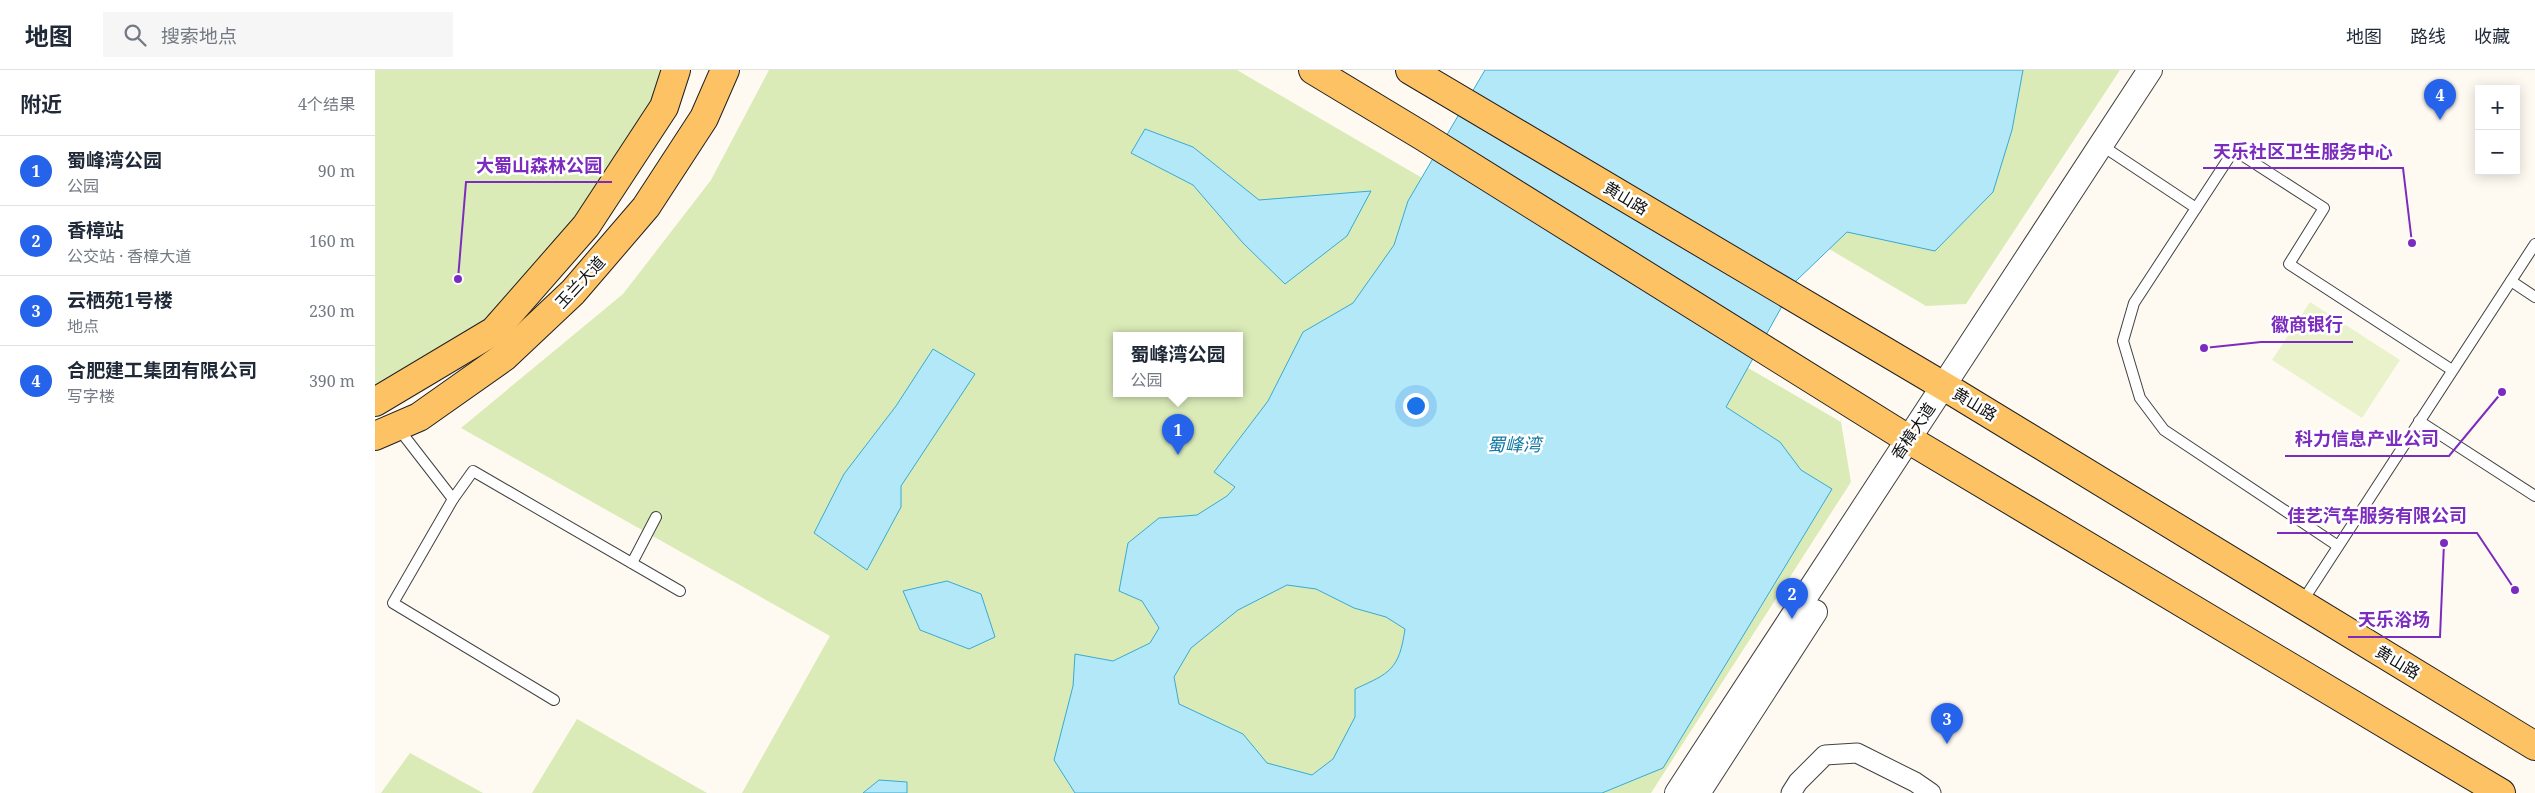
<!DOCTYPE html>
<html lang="zh">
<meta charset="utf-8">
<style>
body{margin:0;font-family:"Noto Serif","Noto Sans SC",serif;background:#f6f6f7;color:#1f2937}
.controls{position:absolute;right:15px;top:15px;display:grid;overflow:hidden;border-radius:0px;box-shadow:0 2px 12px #0003}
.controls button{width:45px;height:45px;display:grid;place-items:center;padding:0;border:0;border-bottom:1px solid #e0e1e3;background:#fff;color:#1f2937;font:25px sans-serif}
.you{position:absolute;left:1040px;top:335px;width:18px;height:18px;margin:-12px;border:4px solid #fff;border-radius:50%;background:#1a73e8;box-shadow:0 0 0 8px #1a73e833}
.badge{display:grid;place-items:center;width:32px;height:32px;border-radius:50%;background:#2563eb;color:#fff;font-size:16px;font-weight:700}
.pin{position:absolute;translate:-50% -41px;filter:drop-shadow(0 1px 2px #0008)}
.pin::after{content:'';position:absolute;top:26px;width:18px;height:15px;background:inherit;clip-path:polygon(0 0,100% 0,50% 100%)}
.popup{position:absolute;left:738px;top:262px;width:130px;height:65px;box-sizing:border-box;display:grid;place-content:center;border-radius:0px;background:#fff;filter:drop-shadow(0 1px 4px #0005);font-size:16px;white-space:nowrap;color:#747a83}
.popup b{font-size:19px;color:#1f2937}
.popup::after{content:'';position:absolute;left:50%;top:100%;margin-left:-10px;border:10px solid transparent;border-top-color:#fff}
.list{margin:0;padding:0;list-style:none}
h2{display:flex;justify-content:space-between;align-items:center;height:65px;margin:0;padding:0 20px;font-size:21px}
h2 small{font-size:16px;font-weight:400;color:#747a83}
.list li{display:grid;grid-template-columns:32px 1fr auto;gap:15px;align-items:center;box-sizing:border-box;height:70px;padding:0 20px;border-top:1px solid #e0e1e3}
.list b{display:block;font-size:19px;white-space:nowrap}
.list p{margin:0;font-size:16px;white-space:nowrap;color:#747a83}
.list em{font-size:16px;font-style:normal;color:#747a83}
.icon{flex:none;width:28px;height:28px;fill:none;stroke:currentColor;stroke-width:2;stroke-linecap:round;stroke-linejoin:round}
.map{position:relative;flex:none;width:2160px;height:723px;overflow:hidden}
header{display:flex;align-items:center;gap:30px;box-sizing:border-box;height:70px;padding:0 25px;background:#fff;border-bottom:1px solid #e0e1e3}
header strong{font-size:24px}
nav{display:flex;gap:28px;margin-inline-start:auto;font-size:18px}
.search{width:350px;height:45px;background:#f6f6f7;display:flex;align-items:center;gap:12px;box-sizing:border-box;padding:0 18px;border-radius:0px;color:#747a83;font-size:19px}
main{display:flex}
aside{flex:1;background:#fff}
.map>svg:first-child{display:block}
.green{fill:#daebb8;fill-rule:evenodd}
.pitch{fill:#eaf2cb}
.water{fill:#b3e8f8;stroke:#38aad2;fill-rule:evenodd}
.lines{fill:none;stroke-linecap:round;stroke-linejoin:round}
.service-casing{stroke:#424242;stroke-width:12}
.minor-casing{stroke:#424242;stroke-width:21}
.tertiary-casing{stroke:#424242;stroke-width:26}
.primary-casing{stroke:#202020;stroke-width:30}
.service{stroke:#fff;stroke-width:10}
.minor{stroke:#fff;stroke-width:19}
.tertiary{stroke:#fff;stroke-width:24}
.primary{stroke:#fcc263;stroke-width:28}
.labels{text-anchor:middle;stroke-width:5;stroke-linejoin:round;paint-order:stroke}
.street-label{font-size:16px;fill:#0f0f0f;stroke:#fff}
.water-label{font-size:18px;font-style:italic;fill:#137aa6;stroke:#fff}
.leader{fill:none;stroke:#7b2cbf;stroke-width:2}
.callout-dot{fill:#7b2cbf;stroke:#fff;stroke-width:2}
.callout-label{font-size:18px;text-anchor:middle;font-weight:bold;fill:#7b2cbf;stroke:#fff;stroke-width:5;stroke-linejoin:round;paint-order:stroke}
</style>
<header>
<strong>地图</strong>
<div class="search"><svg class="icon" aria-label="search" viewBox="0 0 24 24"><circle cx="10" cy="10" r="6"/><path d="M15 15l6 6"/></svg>搜索地点</div>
<nav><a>地图</a><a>路线</a><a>收藏</a></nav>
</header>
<main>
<aside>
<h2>附近<small>4个结果</small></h2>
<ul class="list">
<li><span class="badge">1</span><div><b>蜀峰湾公园</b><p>公园</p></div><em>90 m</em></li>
<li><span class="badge">2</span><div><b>香樟站</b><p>公交站 · 香樟大道</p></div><em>160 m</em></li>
<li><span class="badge">3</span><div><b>云栖苑1号楼</b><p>地点</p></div><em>230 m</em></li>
<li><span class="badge">4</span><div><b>合肥建工集团有限公司</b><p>写字楼</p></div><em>390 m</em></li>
</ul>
</aside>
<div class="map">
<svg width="2160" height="723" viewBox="0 0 2160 723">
<rect width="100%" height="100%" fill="#fffaf1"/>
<g class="green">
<polygon points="0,0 301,0 289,37 119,261 0,332"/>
<path d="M 394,0 L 862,0 L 1466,352 L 1476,412 L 1276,723 L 367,723 L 455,566 L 86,358 L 248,224 L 336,110 ZM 742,266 L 864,266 L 864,324 L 742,324 Z"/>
<polygon points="1150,0 1745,0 1591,234 1551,236"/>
<polygon points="202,649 332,723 157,723"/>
<polygon points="35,683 108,723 6,723"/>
</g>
<polygon class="pitch" points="1935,232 2025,290 1987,348 1897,290"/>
<g class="water">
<path d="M 1110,0 L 1648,0 L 1637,60 L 1618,122 L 1560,181 L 1472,162 L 1421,211 L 1351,337 L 1405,372 L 1426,400 L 1457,419 L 1288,698 L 1227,723 L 700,723 L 679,690 L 698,616 L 700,584 L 738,591 L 775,573 L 784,558 L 767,531 L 744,521 L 753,473 L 784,448 L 822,445 L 852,426 L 860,417 L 839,402 L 893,331 L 928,262 L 978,233 L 1019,175 L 1033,131 ZM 912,515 L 941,519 L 979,538 L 1011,547 L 1030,559 C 1024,600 1015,603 980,619 L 980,647 L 958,689 L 937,705 L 892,693 L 868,664 L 804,634 L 799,607 L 816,578 L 863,540 Z"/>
<polygon points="770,59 818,77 884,130 996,121 972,166 910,214 868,173 818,115 756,83"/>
<polygon points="558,279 600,304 526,416 526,437 492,500 439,463 469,404 521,336"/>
<polygon points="572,511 606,524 620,567 594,579 545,560 528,521"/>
<polygon points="504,710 532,712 532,723 488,723"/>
</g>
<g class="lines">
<g class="service-casing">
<g id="service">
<polyline points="1726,75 1821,138"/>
<polyline points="2136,211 2160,227"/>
<polyline points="2044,351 2160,426"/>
<polyline points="23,358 78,429 18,533 179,630"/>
<polyline points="78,429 98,401 305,521"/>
<polyline points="1963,476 1789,360 1765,328 1748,271 1759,233 1859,80 1949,138 1914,194 2077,300"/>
<polyline points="257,493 281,447"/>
<polyline points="1927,532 2160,174"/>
</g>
</g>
<g class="minor-casing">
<polyline id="minor" points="1416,723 1423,712 1450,685 1482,683 1540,712 1556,723"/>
</g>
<g class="tertiary-casing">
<g id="tertiary">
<polyline points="1302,723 1775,0"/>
<polyline points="1323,723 1440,542"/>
</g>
</g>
<g class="primary-casing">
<g id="primary">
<polyline points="938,0 1049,67 1533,369 2126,723"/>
<polyline points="1035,0 1582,324 2160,676"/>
<polyline points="0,332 119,261 211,156 289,37 301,0"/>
<polyline points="0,366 44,347 129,287 198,222 271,137 329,48 350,0"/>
</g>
</g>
<use href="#service" class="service"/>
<use href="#minor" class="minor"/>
<use href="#tertiary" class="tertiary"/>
<use href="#primary" class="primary"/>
</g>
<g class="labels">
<g class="street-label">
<text transform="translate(1251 128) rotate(31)" y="6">黄山路</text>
<text transform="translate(205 212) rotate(-47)" y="6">玉兰大道</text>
<text transform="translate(1600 334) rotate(31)" y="6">黄山路</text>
<text transform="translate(1538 361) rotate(-56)" y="6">香樟大道</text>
<text transform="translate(2023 592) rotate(31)" y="6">黄山路</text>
</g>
<g class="water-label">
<text x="1139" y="381">蜀峰湾</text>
</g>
</g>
<path class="leader" d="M2037 173L2028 98H1828M83 209L91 112H237M1829 278L1886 272H1978M2127 322L2074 386H1910M2140 520L2102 463H1902M2069 473L2065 567H1973"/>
<g class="callout-dot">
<circle cx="2037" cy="173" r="5"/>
<circle cx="83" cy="209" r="5"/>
<circle cx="1829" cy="278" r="5"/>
<circle cx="2127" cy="322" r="5"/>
<circle cx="2140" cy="520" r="5"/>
<circle cx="2069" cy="473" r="5"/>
</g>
<g class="callout-label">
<text x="1928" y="88">天乐社区卫生服务中心</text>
<text x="164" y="102">大蜀山森林公园</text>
<text x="1932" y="261">徽商银行</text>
<text x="1992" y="375">科力信息产业公司</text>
<text x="2002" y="452">佳艺汽车服务有限公司</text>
<text x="2019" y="556">天乐浴场</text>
</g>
</svg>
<div class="controls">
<button>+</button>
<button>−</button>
</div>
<div class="you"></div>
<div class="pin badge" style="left:803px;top:385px">1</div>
<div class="popup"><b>蜀峰湾公园</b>公园</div>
<div class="pin badge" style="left:1417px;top:549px">2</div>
<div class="pin badge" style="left:1572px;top:674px">3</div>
<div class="pin badge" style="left:2065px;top:50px">4</div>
</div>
</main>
